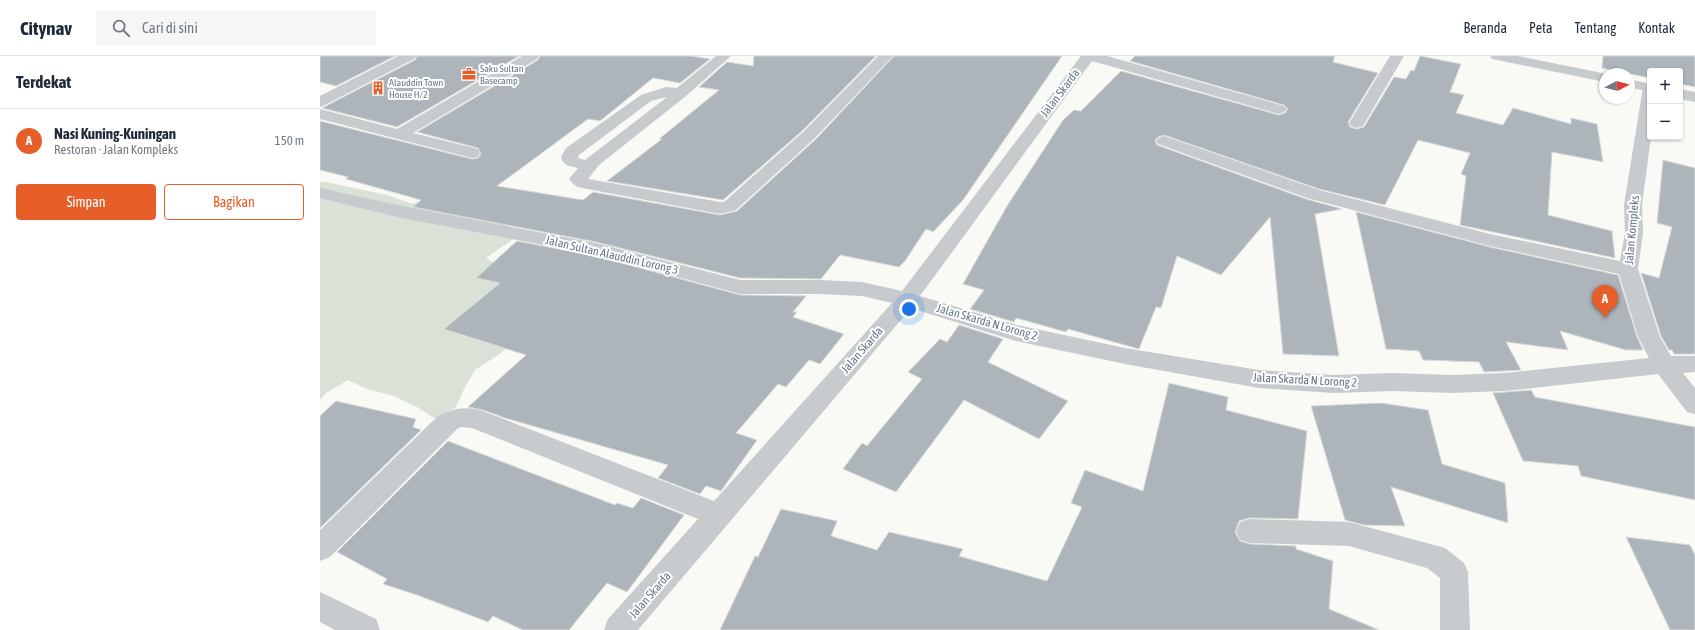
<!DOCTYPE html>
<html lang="id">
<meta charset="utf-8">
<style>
body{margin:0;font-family:"Asap Condensed",sans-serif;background:#f6f6f7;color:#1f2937}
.controls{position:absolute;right:12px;top:12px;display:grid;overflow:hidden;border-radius:4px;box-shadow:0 1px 3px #0004}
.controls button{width:36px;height:36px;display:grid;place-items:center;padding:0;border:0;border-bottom:1px solid #e0e1e3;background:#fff;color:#1f2937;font:20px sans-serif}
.compass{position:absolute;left:1279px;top:12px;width:36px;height:36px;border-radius:50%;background:#fff;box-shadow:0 1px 3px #0004;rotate:83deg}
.you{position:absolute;left:589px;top:253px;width:14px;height:14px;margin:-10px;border:3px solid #fff;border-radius:50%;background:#1a73e8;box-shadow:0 0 0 6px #1a73e833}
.badge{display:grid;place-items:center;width:26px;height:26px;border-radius:50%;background:#e75e28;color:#fff;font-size:13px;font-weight:700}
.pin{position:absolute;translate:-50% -33px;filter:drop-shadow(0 1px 2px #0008)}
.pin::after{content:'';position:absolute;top:21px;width:14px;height:12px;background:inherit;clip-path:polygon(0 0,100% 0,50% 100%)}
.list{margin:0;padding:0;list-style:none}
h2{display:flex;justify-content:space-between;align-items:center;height:52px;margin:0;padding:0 16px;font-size:17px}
h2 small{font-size:13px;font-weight:400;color:#747a83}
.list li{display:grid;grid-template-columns:26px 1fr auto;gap:12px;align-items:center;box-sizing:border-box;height:64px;padding:0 16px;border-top:1px solid #e0e1e3}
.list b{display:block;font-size:15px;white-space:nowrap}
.list p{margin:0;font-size:13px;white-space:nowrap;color:#747a83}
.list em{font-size:13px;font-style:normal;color:#747a83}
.actions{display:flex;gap:8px;padding:12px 16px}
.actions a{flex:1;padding:9px 0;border:1px solid #e75e28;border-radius:4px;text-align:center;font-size:14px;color:#e75e28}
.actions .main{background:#e75e28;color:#fff}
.icon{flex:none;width:22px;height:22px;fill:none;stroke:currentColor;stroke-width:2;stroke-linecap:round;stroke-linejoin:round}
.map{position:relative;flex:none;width:1375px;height:574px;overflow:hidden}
header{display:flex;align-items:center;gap:24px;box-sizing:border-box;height:56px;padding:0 20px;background:#fff;border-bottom:1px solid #e0e1e3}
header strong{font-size:19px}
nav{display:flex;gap:22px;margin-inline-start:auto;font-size:14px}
.search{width:280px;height:36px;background:#f6f6f7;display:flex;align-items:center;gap:10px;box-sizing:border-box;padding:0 14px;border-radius:4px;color:#747a83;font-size:15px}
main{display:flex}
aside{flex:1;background:#fff}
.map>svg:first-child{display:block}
.green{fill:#dae1d7}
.building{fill:#adb5bb;stroke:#dadbd8}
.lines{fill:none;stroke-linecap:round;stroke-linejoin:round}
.minor{fill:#c7cbce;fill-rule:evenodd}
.tertiary{fill:#c7cbce;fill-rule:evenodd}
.labels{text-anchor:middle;stroke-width:4;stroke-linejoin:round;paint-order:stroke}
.far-poi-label{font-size:10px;fill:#677888;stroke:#fff;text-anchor:start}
.street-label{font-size:12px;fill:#677888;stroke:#fff}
</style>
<header>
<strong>Citynav</strong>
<div class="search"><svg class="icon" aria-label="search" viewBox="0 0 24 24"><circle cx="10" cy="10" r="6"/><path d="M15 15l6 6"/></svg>Cari di sini</div>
<nav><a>Beranda</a><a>Peta</a><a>Tentang</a><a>Kontak</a></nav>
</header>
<main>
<aside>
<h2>Terdekat<small></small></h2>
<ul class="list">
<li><span class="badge">A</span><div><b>Nasi Kuning-Kuningan</b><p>Restoran · Jalan Kompleks</p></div><em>150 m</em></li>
</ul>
<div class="actions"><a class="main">Simpan</a><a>Bagikan</a></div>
</aside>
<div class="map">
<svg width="1375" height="574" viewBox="0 0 1375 574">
<rect width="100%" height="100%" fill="#f9f9f6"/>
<polygon class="green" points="0,126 6,126 67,139 90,147 136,150 170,157 199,179 166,202 226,238 204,274 181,297 155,314 144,333 136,351 116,363 97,351 74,340 47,333 28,324 6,337 0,344"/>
<g class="building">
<polygon points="0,0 75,0 16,30 0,26"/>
<polygon points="97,0 199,0 77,71 2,52 95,4"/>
<polygon points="220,0 371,0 390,3 360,27 333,22 280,65 268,63 177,130 263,144 273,136 400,159 417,155 496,83 574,0 742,0 643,144 613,176 606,173 585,205 579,211 520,199 501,223 420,222 276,186 93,151 101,144 26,123 28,121 0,114 0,65 152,103 158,102 161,98 158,92 97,76 218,4"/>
<polygon points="434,0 556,0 482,75 403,144 287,125 342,83 339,83 399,34 379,31 407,6 433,10"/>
<polygon points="815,0 1015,0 1013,6 1058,17 1028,66 1030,71 1037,73 1044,71 1074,21 1086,23 1091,14 1094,15 1100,0 1141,8 1130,36 1144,39 1136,57 1183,69 1193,52 1251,68 1251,62 1277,68 1283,106 1232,96 1228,159 1292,175 1295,202 1140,169 1146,120 1141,118 1150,97 1098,84 1065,149 999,133 844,79 838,81 835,84 837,89 986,143 1022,153 995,158 1019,300 963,298 950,161 901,219 857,200 841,252 836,251 819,293 748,273 746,276 696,262 694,266 650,253 664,234 643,228 687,150 743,64 754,54 761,55 801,15 959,59 965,57 968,53 964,49 810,5"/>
<polygon points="1283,0 1375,0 1375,31 1360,28 1360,15 1330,15 1330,22 1282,12"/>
<polygon points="1343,104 1375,112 1375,298 1354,298 1352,294 1349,294 1341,280 1321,217 1339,222 1352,171 1337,167"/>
<polygon points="1036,156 1170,191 1298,219 1317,281 1323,294 1306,294 1240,275 1248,294 1186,286 1201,314 1164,316 1159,306 1103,304 1099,295 1066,293"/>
<polygon points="197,185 276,200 420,239 486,240 473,256 477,256 473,261 524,278 500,308 489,304 466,331 458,328 416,377 437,384 401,435 386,430 380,438 338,422 348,409 185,362 163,354 148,351 206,299 124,273 180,227 156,222"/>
<polygon points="639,269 683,283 668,306 748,345 719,383 644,344 576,436 523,413 542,387 547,390 602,323 588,316 620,283 627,286"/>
<polygon points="849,327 908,341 906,354 987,375 978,463 930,462 919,465 915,476 920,485 930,488 976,490 976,493 1013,505 1009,553 1059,574 400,574 435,500 438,501 461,453 517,465 511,480 557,494 569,476 643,493 639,500 727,525 762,451 751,447 765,414 823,435"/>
<polygon points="1211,334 1215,341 1375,371 1375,444 1261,420 1258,410 1203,405 1173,337"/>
<polygon points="16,345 96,363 93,371 101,374 0,472 0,360"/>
<polygon points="1061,347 1108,354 1122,408 1185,427 1188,467 1071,431 1085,470 1044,469 1025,464 991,350"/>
<polygon points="128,385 295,449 297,447 313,452 321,442 364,459 307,536 287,527 249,574 203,574 173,560 168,566 97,539 63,528 67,523 17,496"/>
<polygon points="1306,481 1370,489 1375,499 1375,574 1350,574"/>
</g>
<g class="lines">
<g class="minor">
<polygon points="78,0 96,0 94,3 5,49 0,51 0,40"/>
<polygon points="202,0 219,0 217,3 93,77 158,93 160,97 158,101 152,102 0,63 0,53 77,73"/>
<path d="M 396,0 L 411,0 L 366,40 L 279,109 L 268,123 L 400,146 L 404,146 L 483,76 L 558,0 L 573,0 L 495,82 L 416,154 L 400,158 L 262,132 C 256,131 253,128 249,123 L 258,112 C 250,110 243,110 241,101 L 246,92 L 321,39 L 346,31 L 357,32 ZM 347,41 L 265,104 L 258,102 L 259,99 L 331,45 Z"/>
<path d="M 761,0 L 787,0 L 964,50 L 967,53 L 964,56 L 959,58 L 772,5 L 600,240 L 697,269 L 805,292 L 939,314 L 1014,319 L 1073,317 L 1132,319 L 1185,317 L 1329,302 L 1318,281 L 1299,218 L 1170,190 L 987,142 L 838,88 L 836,85 L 838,82 L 844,80 L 850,82 L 999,134 L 1170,178 L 1300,205 L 1305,177 L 1304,149 L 1323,31 L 1325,28 L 1330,27 L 1331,81 L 1322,149 L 1323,177 L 1318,213 L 1340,281 L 1351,300 L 1375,300 L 1375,316 L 1363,317 L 1375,332 L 1375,358 L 1367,356 L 1338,318 L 1185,335 L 1132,337 L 1073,335 L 1014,337 L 939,332 L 805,308 L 696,285 L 591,252 L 318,574 L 284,574 L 288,563 L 378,463 L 152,372 L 141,371 L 137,373 L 10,501 L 0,505 L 0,474 L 119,359 C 135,352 146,350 163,355 L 394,445 L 572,247 L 542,240 L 499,238 L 420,238 L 276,199 L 77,161 L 0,142 L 0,132 L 77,149 L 276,187 L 420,224 L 499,224 L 542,226 L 582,235 Z"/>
<polygon points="1070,0 1084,0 1043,70 1037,72 1031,70 1029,67"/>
<polygon points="930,463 1029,466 1125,492 1144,507 1148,516 1150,574 1120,574 1120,522 1107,512 1029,490 930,487 920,484 916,475 920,466"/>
<polygon points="0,536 56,563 60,574 15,574 0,566"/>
</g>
<g class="tertiary">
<polygon points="1170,0 1198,0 1287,18 1285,18 1285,26 1177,4 1172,3"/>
<polygon points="1309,23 1330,28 1330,36 1309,31"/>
<polygon points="1360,33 1375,36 1375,46 1360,43"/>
</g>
</g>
<defs>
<g id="office-bare" transform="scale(1.08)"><path d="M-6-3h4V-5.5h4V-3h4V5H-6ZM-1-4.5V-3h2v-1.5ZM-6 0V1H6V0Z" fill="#e75e28" stroke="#fff" stroke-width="2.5" paint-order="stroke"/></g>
<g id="building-bare" transform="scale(1.08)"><path d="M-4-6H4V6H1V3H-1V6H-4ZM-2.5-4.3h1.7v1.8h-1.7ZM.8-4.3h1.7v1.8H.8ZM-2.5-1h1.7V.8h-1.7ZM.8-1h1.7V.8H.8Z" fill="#e75e28" stroke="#fff" stroke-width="2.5" paint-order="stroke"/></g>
</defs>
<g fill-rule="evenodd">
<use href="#office-bare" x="149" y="18"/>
<use href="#building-bare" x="58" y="32"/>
</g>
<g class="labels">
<g class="far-poi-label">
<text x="160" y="16">Saku Sultan<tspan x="160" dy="12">Basecamp</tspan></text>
<text x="69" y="30">Alauddin Town<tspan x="69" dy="12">House H/2</tspan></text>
</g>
<g class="street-label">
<text transform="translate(740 37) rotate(-53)" y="4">Jalan Skarda</text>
<text transform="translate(1312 174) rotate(-85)" y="4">Jalan Kompleks</text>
<text transform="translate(292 199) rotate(13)" y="4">Jalan Sultan Alauddin Lorong 3</text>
<text transform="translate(667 266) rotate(16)" y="4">Jalan Skarda N Lorong 2</text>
<text transform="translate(542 294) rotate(-49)" y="4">Jalan Skarda</text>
<text transform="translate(985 324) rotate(3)" y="4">Jalan Skarda N Lorong 2</text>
<text transform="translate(330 539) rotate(-49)" y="4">Jalan Skarda</text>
</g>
</g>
</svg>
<div class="controls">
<button>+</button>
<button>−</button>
</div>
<svg class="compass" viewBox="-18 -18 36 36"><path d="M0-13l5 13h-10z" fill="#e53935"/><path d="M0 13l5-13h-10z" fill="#747a83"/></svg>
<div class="you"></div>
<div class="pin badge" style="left:1285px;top:262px">A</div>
</div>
</main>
